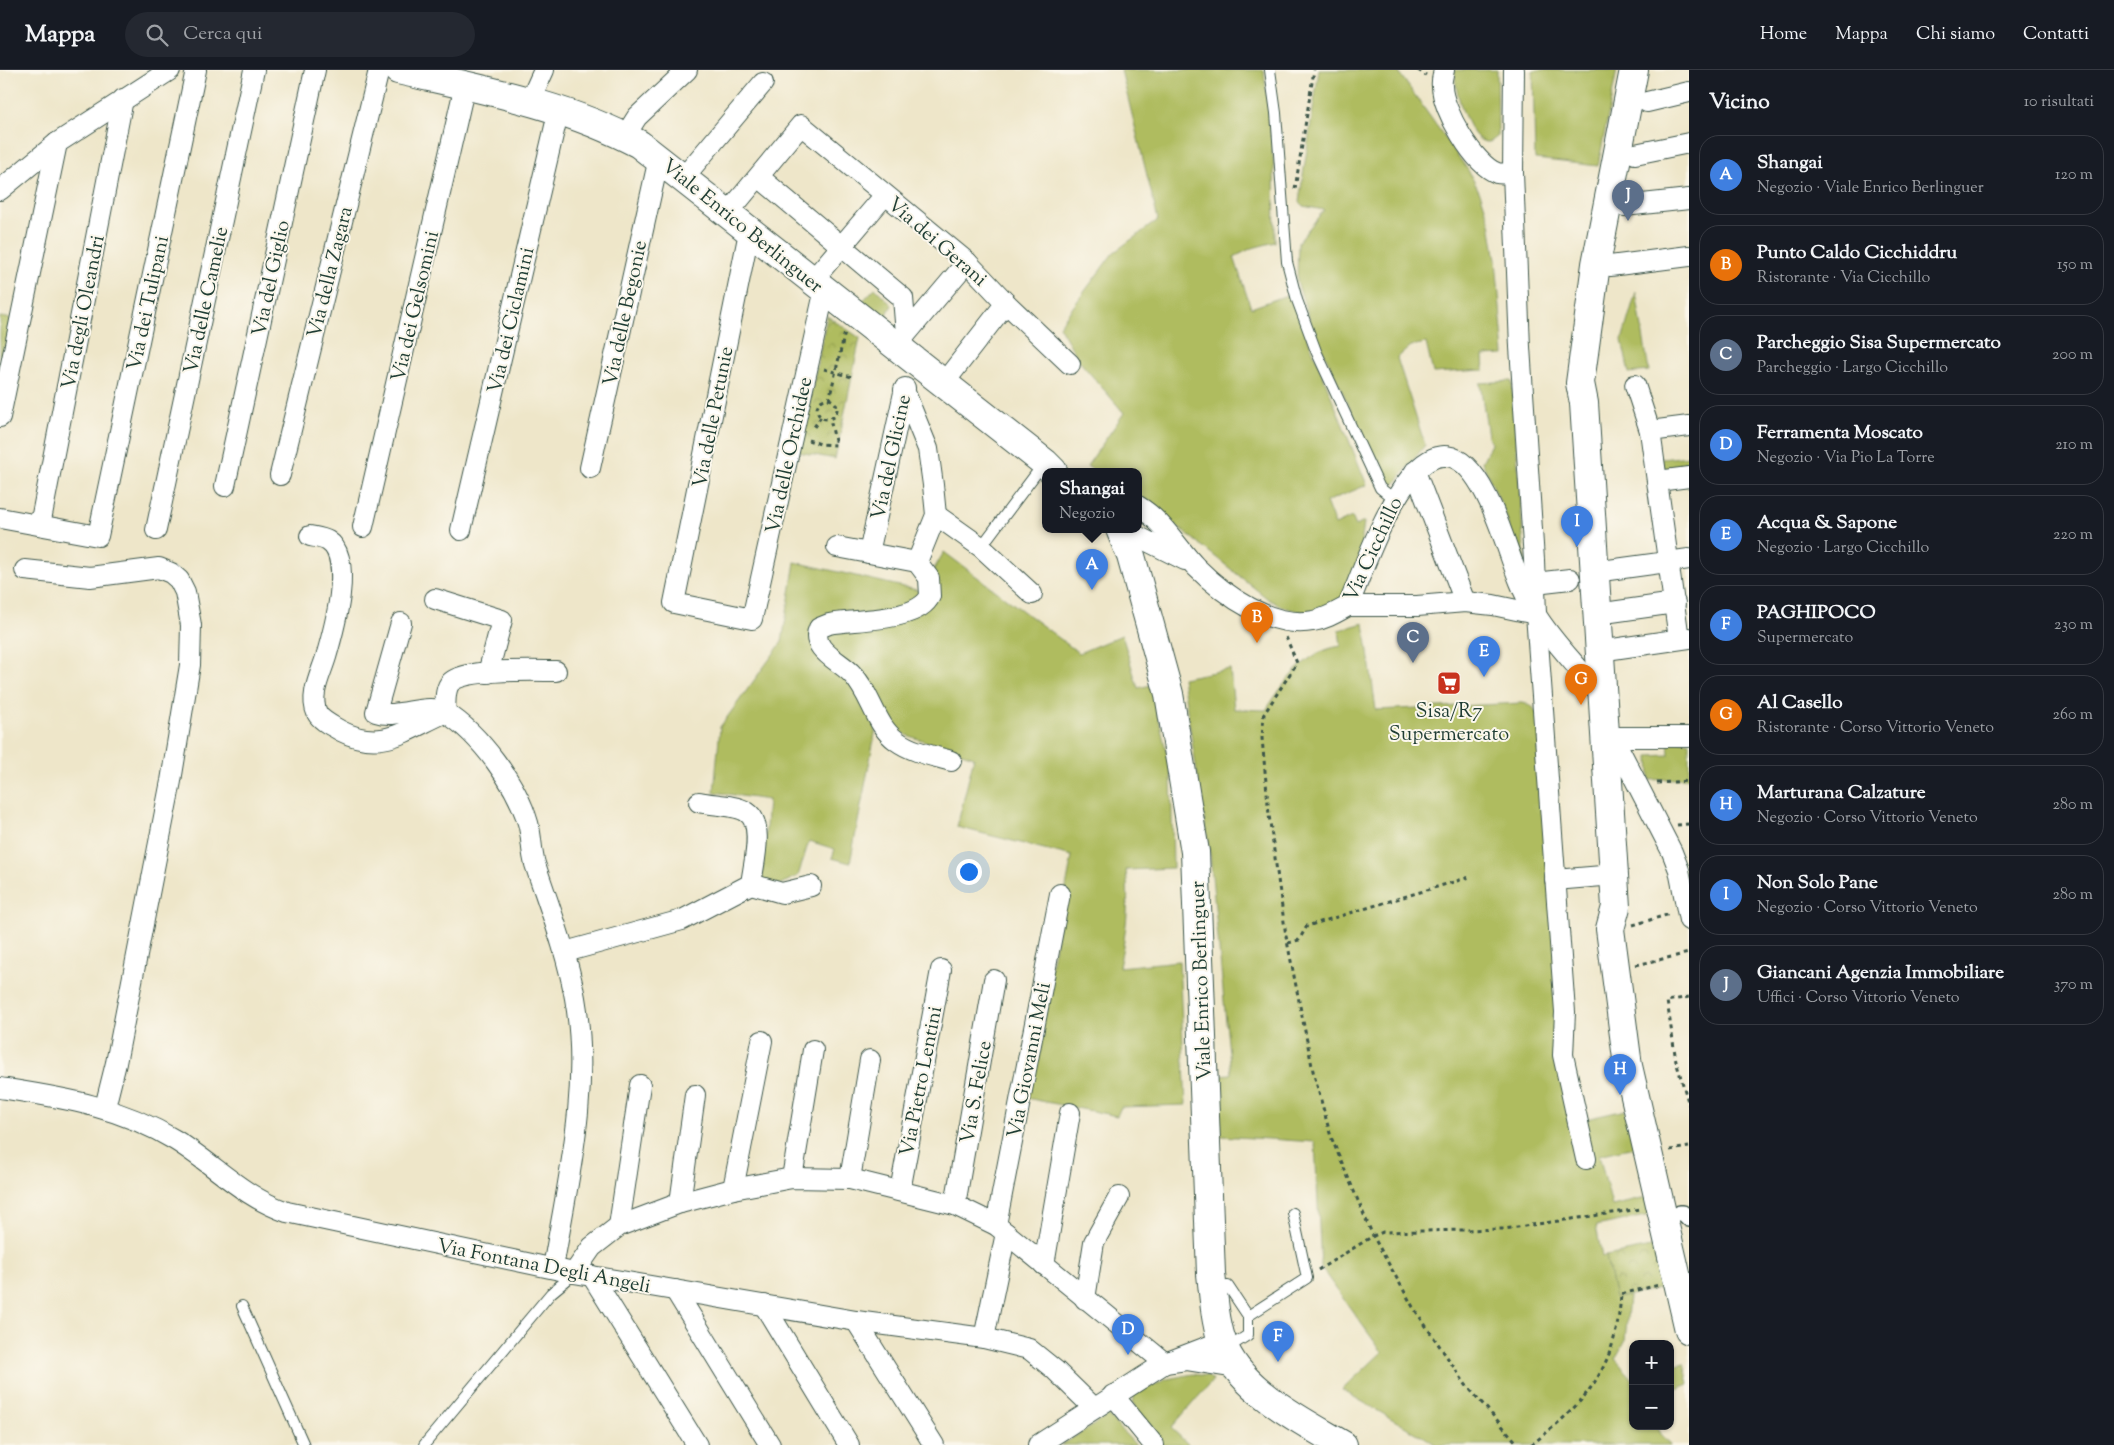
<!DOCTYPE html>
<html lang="it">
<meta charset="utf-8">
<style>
body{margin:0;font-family:"Sorts Mill Goudy",serif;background:#242831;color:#f1f3f6}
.controls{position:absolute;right:15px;bottom:15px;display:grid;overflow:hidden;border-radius:10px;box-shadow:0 1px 4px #0004}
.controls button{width:45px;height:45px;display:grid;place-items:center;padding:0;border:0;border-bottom:1px solid #363941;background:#171b24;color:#f1f3f6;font:25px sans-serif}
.you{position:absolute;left:968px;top:801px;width:18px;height:18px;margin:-12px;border:4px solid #fff;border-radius:50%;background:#1a73e8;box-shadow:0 0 0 8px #1a73e833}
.badge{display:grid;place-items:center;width:32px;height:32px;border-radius:50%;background:#c8321e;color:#fff;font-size:16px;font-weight:700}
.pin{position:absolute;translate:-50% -41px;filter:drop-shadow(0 1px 2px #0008)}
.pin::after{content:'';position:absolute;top:26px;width:18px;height:15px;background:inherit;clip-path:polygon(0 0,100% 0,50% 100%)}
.popup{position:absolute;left:1042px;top:398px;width:100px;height:65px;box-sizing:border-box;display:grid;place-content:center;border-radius:10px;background:#171b24;filter:drop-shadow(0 1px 4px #0005);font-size:16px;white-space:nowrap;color:#9ea1a6}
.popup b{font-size:19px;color:#f1f3f6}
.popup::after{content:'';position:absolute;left:50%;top:100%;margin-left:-10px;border:10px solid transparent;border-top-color:#171b24}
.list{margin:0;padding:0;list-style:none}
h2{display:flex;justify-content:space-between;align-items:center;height:65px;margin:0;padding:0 20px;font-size:21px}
h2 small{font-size:16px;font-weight:400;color:#9ea1a6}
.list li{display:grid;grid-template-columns:32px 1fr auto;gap:15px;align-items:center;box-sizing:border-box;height:80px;margin:0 10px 10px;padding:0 10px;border:1px solid #363941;border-radius:20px}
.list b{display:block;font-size:19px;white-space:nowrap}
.list p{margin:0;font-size:16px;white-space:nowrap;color:#9ea1a6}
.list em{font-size:16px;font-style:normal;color:#9ea1a6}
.icon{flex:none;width:28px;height:28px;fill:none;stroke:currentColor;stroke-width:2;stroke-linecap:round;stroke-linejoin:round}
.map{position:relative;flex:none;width:1689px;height:1375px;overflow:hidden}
header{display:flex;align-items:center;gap:30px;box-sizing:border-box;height:70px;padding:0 25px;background:#171b24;border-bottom:1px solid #363941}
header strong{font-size:24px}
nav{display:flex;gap:28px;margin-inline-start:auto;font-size:18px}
.search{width:350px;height:45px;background:#242831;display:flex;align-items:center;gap:12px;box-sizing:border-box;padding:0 18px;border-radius:28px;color:#9ea1a6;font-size:19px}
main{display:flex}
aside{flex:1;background:#171b24}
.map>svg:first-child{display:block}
.grass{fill:#afbc5e;stroke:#677c49}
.park{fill:url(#park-crowns);stroke:#677c49}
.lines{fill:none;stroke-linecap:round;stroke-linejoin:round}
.service-casing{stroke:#3e564a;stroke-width:12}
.pedestrian-casing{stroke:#3e564a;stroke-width:18}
.minor-casing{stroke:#3e564a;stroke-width:22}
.secondary-casing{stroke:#3e564a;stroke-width:30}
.primary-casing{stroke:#3e564a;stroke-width:30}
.path{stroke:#3e564a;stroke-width:3;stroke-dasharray:4 4;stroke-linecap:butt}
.service{stroke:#fff;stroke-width:10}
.pedestrian{stroke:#fff;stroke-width:15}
.minor{stroke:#fff;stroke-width:20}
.secondary{stroke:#fff;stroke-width:28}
.primary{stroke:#fff;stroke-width:28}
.labels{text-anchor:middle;stroke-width:4;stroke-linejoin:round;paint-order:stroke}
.street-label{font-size:20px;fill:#1f3d34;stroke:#fbf7ec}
.poi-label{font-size:20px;fill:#1f3d34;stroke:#fbf7ec}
</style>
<header>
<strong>Mappa</strong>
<div class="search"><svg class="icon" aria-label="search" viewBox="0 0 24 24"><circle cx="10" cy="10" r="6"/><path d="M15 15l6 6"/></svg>Cerca qui</div>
<nav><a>Home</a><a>Mappa</a><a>Chi siamo</a><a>Contatti</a></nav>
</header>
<main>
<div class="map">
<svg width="1689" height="1375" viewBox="0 0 1689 1375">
<defs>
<pattern id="park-crowns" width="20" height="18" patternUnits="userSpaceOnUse" patternTransform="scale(1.25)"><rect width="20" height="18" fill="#afbc5e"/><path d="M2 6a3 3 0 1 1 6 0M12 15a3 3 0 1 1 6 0" fill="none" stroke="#8e9a4e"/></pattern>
</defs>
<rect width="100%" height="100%" fill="#fbf7ec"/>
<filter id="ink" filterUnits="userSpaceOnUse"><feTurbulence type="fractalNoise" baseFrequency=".02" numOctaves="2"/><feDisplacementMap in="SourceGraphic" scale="10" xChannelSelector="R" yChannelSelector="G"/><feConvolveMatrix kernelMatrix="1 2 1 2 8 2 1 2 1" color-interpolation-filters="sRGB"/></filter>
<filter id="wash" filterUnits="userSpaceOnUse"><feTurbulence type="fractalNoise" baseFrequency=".0096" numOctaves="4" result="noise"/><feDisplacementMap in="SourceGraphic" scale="20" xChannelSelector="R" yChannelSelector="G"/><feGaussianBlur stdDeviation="1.12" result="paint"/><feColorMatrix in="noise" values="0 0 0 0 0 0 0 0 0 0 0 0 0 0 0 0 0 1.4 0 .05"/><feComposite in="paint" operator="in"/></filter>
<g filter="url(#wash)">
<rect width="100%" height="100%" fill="#eee6c9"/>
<g class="grass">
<path d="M 1121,0 L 1264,0 L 1274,97 L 1275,172 L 1252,178 L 1234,187 L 1251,238 L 1290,224 L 1367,415 L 1326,432 L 1335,455 L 1352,447 L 1356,456 L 1364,452 C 1362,471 1356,513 1343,527 C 1341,530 1336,532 1333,533 C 1310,547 1289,542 1268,529 L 1147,432 L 1138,427 L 1138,401 L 1094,401 L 1087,396 L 1124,343 L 1080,292 L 1059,256 L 1113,183 L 1158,150 Z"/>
<polygon points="1319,0 1397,0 1468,100 1481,125 1490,153 1496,190 1504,285 1483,286 1484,300 1433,303 1426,273 1411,276 1397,288 1425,375 1395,414 1386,415 1312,257 1297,212 1298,172 1324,140 1303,136 1299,132"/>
<path d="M 1455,0 L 1497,0 L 1498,66 C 1495,68 1492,72 1488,72 C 1468,74 1453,15 1455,0 Z"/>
<polygon points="1533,0 1617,0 1598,96 1535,89"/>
<polygon points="875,218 892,235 881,256 857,237"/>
<polygon points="1636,222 1649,301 1629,303 1622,270"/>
<polygon points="0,247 13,249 0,312"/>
<polygon points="1512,311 1525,495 1517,494 1506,445 1482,392 1491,374 1488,366 1480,313"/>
<polygon points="1689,386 1689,404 1668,407 1661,389"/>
<path d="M 944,482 L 1079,583 L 1122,565 L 1138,618 L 1151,615 L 1171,702 L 1173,798 L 1126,800 C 1130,834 1126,863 1119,897 L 1179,891 L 1186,1035 L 1121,1037 L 1117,1046 L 1026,1028 L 1072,786 L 957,757 L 974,687 L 906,665 L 891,653 L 881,633 L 850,793 L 832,788 L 835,779 L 809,771 L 798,806 L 761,823 L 768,730 L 714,722 L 720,657 L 782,572 L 795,492 L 921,521 Z"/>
<path d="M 1364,553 L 1376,640 L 1522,633 L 1531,635 L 1538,644 L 1577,1051 L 1625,1040 L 1634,1077 L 1599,1085 L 1612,1136 L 1646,1128 L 1650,1145 L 1596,1156 L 1602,1187 L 1606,1186 L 1615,1228 L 1629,1226 L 1625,1271 L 1615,1289 L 1633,1309 L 1633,1356 L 1656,1356 L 1660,1364 L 1672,1375 L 1437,1375 L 1342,1320 L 1382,1282 L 1321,1198 L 1315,1072 L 1221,1066 L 1216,1005 L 1231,1004 L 1210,785 L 1182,608 L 1230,599 L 1234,639 L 1266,640 C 1285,611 1305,581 1341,576 L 1339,560 Z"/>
<polygon points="1668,668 1689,672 1689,708 1650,710 1649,686 1669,685"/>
<polygon points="1684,1293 1689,1314 1674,1320 1670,1323 1670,1297"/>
<polygon points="1193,1304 1207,1306 1213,1310 1171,1358 1189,1375 1161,1375 1132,1333 1134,1325 1167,1309"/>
<polygon points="1108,1346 1136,1375 1061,1375"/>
</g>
<g class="park">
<polygon points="827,246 860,268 835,389 799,382"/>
<polygon points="1656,1176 1665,1218 1615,1228 1606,1186"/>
</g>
</g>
<g filter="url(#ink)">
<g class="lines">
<g class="service-casing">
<g id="service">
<polyline points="1270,0 1276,43 1287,192 1297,230 1316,281 1380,418 1394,429"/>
<polyline points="981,477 1044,393"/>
<polyline points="1213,1218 1228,1216 1248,1246"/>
<polyline points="242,1236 304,1375"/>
<polyline points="1226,1279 1248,1265 1248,1246 1307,1208 1293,1143"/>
<polyline points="424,1375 551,1223 574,1204"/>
</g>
</g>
<g class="pedestrian-casing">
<polyline id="pedestrian" points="1680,1143 1683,1143 1689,1149"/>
</g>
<g class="minor-casing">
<g id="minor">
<path d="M 1444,0 C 1443,5 1441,11 1442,16 C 1442,39 1474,95 1497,103 C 1501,104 1508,103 1513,103"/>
<polyline points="1514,0 1513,103 1520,277 1534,490 1536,544 1565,942 1563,985 1586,1089"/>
<polyline points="530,31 544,0"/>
<polyline points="1647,32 1689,22"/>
<polyline points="625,66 637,47 687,0"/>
<polyline points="1635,84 1689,73"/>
<polyline points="684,107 763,13"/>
<polyline points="759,107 903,228 906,264"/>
<polyline points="0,120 57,73 170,0"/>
<polyline points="1624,136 1689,129"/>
<polyline points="728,143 801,55 967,192 1006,233 1070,294"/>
<polyline points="753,163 747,172 674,533 752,549 822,232 828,224"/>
<polyline points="1610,196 1689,186"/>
<polyline points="812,211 885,125"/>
<polyline points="902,269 967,192"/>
<polyline points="943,314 1006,233"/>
<polyline points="1635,315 1650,361"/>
<path d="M 904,320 L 928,379 L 933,415 L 936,445 L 917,492 L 929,508 L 930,526 C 918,552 854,549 829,554 L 819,558 C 809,579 840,591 852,604 C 871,623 875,656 897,671 C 912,682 934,686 951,691"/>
<polyline points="0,347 57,73"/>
<polyline points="590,398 659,88"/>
<polyline points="1415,401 1465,532"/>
<polyline points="280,405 379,0"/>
<polyline points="1658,411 1689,407"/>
<polyline points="225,416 315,0"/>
<path d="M 1138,436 C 1163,451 1176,476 1196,497 C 1224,525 1271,559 1313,551 C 1326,549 1337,542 1348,536 C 1368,490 1426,307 1486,425 C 1506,463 1513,506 1535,543 C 1551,570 1575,593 1594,617 L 1602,617"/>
<polyline points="936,445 981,477 1032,524"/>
<polyline points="0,448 98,466 196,0"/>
<polyline points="40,455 123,29"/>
<polyline points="363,457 465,15"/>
<polyline points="1123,459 1185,490"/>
<polyline points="156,460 254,0"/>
<polyline points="461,460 559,39"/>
<path d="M 310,466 C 315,467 323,468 328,471 C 355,488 333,563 326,587 C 321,604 309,625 317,643 C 321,651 333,656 341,661 C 382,682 406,660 444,643"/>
<polyline points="837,477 917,492"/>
<polyline points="869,483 905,318"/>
<polyline points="25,500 90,507 159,498 171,503 179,510 185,522 191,555 190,595 171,711 116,993 105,1037"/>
<polyline points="1594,502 1689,489"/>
<polyline points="1535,513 1570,509"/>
<polyline points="435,529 502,550 488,603"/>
<polyline points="1348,536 1417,536 1465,532 1493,535 1536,544"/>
<polyline points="1597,544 1675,533"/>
<path d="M 401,553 L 376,642 C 399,650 427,631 446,643 C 480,664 517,715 528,753 C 532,767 531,781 535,794 C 550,839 567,882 575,928 C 591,1018 568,1110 553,1198"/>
<polyline points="1679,569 1650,361 1689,356"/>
<polyline points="1599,581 1689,568"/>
<path d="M 445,642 C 446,633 444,619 451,612 C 467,598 534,601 556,601"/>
<polyline points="1605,667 1613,667 1672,782 1679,800 1689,850"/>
<polyline points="1613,667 1689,667"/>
<polyline points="1555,810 1614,805"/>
<polyline points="751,814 782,823 811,816"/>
<path d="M 565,882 L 682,850 L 751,814 C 753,796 766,751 745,741 C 735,735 711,735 699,732"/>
<path d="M 0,1018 C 63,1028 119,1036 175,1070 C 213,1093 243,1127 287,1142 L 574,1203 L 856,1251 L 984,1268 L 1029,1279 L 1055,1300 L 1094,1338"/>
<polyline points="792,1108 813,980"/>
<polyline points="850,1109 870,990"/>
<polyline points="733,1119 762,971"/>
<polyline points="900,1121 941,900"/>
<polyline points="680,1133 695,1025"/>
<polyline points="955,1135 994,910"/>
<polyline points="996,1155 1060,824"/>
<polyline points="619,1156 640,1015"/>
<polyline points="1044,1195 1070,1043"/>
<polyline points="574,1203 592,1177 619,1156 680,1133 733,1119 792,1108 850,1109 955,1135 996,1155 1165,1293 1186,1290 1236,1298"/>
<polyline points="592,1206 697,1375"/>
<polyline points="675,1220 770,1375"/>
<polyline points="1085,1229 1094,1172 1119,1127"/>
<polyline points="764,1235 849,1375"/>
<polyline points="856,1251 934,1375"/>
<polyline points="984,1268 1006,1163"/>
<polyline points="1113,1325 1154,1375"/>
<polyline points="1038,1375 1165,1293 1222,1271"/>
</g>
</g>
<g class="secondary-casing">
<g id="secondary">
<path d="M 398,0 C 480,19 564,34 639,74 L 1045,393 L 1053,401"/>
<path d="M 1120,459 L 1131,486 L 1169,624 L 1195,782 L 1211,1204 C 1214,1229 1215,1256 1225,1279 C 1244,1322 1304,1352 1343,1375"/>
</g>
</g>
<g class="primary-casing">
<polyline id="primary" points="1634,0 1596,194 1580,313 1584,333 1616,837 1610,859 1628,996 1689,1260"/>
</g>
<g class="path">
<polyline points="1418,0 1426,5"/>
<polyline points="1295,119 1314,0"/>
<polyline points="824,299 852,307"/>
<circle cx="827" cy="339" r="10"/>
<polyline points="829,330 845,262"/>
<polyline points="814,357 821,347"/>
<polyline points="808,370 820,374 836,375 830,349"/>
<polyline points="1286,567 1297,593 1264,644 1262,668 1269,745 1286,866 1313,1001 1331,1067 1373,1166 1413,1237 1466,1315 1519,1375"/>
<polyline points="1657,713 1689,711"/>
<polyline points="1677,755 1689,754"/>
<polyline points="1633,855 1670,844"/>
<polyline points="1288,873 1299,870 1307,856 1470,807"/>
<polyline points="1636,895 1689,883"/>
<polyline points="1689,927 1667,931 1676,991 1689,1035"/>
<polyline points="1670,1080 1689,1077"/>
<polyline points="1318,1200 1373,1166 1383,1162 1504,1159 1640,1139"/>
<path d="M 1531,1375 C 1588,1331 1616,1298 1621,1224 L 1659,1215"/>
</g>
<use href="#service" class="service"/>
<use href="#pedestrian" class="pedestrian"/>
<use href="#minor" class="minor"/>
<use href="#secondary" class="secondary"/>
<use href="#primary" class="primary"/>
</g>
</g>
<defs>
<g id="supermarket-square" transform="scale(1.25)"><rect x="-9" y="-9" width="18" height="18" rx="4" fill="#c8321e" stroke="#fbf7ec"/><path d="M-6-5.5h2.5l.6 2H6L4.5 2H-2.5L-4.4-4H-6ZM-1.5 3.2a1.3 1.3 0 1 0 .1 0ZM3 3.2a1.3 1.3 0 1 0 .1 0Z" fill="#fff"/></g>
</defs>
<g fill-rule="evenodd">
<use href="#supermarket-square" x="1449" y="613"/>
</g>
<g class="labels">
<g class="street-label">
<text transform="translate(743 155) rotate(39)" y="7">Viale Enrico Berlinguer</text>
<text transform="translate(938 171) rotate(41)" y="7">Via dei Gerani</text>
<text transform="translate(329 202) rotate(-76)" y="7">Via della Zagara</text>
<text transform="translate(270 208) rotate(-78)" y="7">Via del Giglio</text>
<text transform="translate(205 230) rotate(-78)" y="7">Via delle Camelie</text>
<text transform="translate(147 233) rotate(-78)" y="7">Via dei Tulipani</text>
<text transform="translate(414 236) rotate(-77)" y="7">Via dei Gelsomini</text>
<text transform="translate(82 242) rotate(-79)" y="7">Via degli Oleandri</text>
<text transform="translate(624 243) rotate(-78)" y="7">Via delle Begonie</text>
<text transform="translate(510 250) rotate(-77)" y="7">Via dei Ciclamini</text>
<text transform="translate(712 347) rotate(-79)" y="7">Via delle Petunie</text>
<text transform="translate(788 385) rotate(-78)" y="7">Via delle Orchidee</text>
<text transform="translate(890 387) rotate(-78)" y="7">Via del Glicine</text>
<text transform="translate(1372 479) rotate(-65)" y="7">Via Cicchillo</text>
<text transform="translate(1200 911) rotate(-92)" y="7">Viale Enrico Berlinguer</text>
<text transform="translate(1028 990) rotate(-79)" y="7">Via Giovanni Meli</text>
<text transform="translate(920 1011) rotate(-79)" y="7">Via Pietro Lentini</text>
<text transform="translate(975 1022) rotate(-80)" y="7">Via S. Felice</text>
<text transform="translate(544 1195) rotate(11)" y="7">Via Fontana Degli Angeli</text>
</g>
<g class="poi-label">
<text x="1449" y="647">Sisa/R7<tspan x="1449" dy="23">Supermercato</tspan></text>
</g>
</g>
</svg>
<div class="controls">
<button>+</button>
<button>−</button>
</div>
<div class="you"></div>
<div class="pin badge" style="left:1092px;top:520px;background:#3f7fe0">A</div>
<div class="popup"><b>Shangai</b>Negozio</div>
<div class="pin badge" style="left:1257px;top:573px;background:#e8710a">B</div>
<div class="pin badge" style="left:1413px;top:593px;background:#5c6f8a">C</div>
<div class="pin badge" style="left:1128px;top:1285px;background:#3f7fe0">D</div>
<div class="pin badge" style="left:1484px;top:607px;background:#3f7fe0">E</div>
<div class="pin badge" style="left:1278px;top:1292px;background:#3f7fe0">F</div>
<div class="pin badge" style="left:1581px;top:635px;background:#e8710a">G</div>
<div class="pin badge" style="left:1620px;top:1025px;background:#3f7fe0">H</div>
<div class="pin badge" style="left:1577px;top:477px;background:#3f7fe0">I</div>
<div class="pin badge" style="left:1628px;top:151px;background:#5c6f8a">J</div>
</div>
<aside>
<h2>Vicino<small>10 risultati</small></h2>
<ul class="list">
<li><span class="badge" style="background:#3f7fe0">A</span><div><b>Shangai</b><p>Negozio · Viale Enrico Berlinguer</p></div><em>120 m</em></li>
<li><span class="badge" style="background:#e8710a">B</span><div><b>Punto Caldo Cicchiddru</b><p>Ristorante · Via Cicchillo</p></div><em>150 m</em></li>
<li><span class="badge" style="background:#5c6f8a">C</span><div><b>Parcheggio Sisa Supermercato</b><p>Parcheggio · Largo Cicchillo</p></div><em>200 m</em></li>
<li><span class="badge" style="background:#3f7fe0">D</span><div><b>Ferramenta Moscato</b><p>Negozio · Via Pio La Torre</p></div><em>210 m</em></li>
<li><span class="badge" style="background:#3f7fe0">E</span><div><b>Acqua &amp; Sapone</b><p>Negozio · Largo Cicchillo</p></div><em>220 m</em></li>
<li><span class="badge" style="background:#3f7fe0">F</span><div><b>PAGHIPOCO</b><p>Supermercato</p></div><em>230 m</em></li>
<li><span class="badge" style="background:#e8710a">G</span><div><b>Al Casello</b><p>Ristorante · Corso Vittorio Veneto</p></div><em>260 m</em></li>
<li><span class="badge" style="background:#3f7fe0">H</span><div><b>Marturana Calzature</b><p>Negozio · Corso Vittorio Veneto</p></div><em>280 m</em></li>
<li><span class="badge" style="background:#3f7fe0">I</span><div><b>Non Solo Pane</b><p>Negozio · Corso Vittorio Veneto</p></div><em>280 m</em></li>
<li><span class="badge" style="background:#5c6f8a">J</span><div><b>Giancani Agenzia Immobiliare</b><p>Uffici · Corso Vittorio Veneto</p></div><em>370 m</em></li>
</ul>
</aside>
</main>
